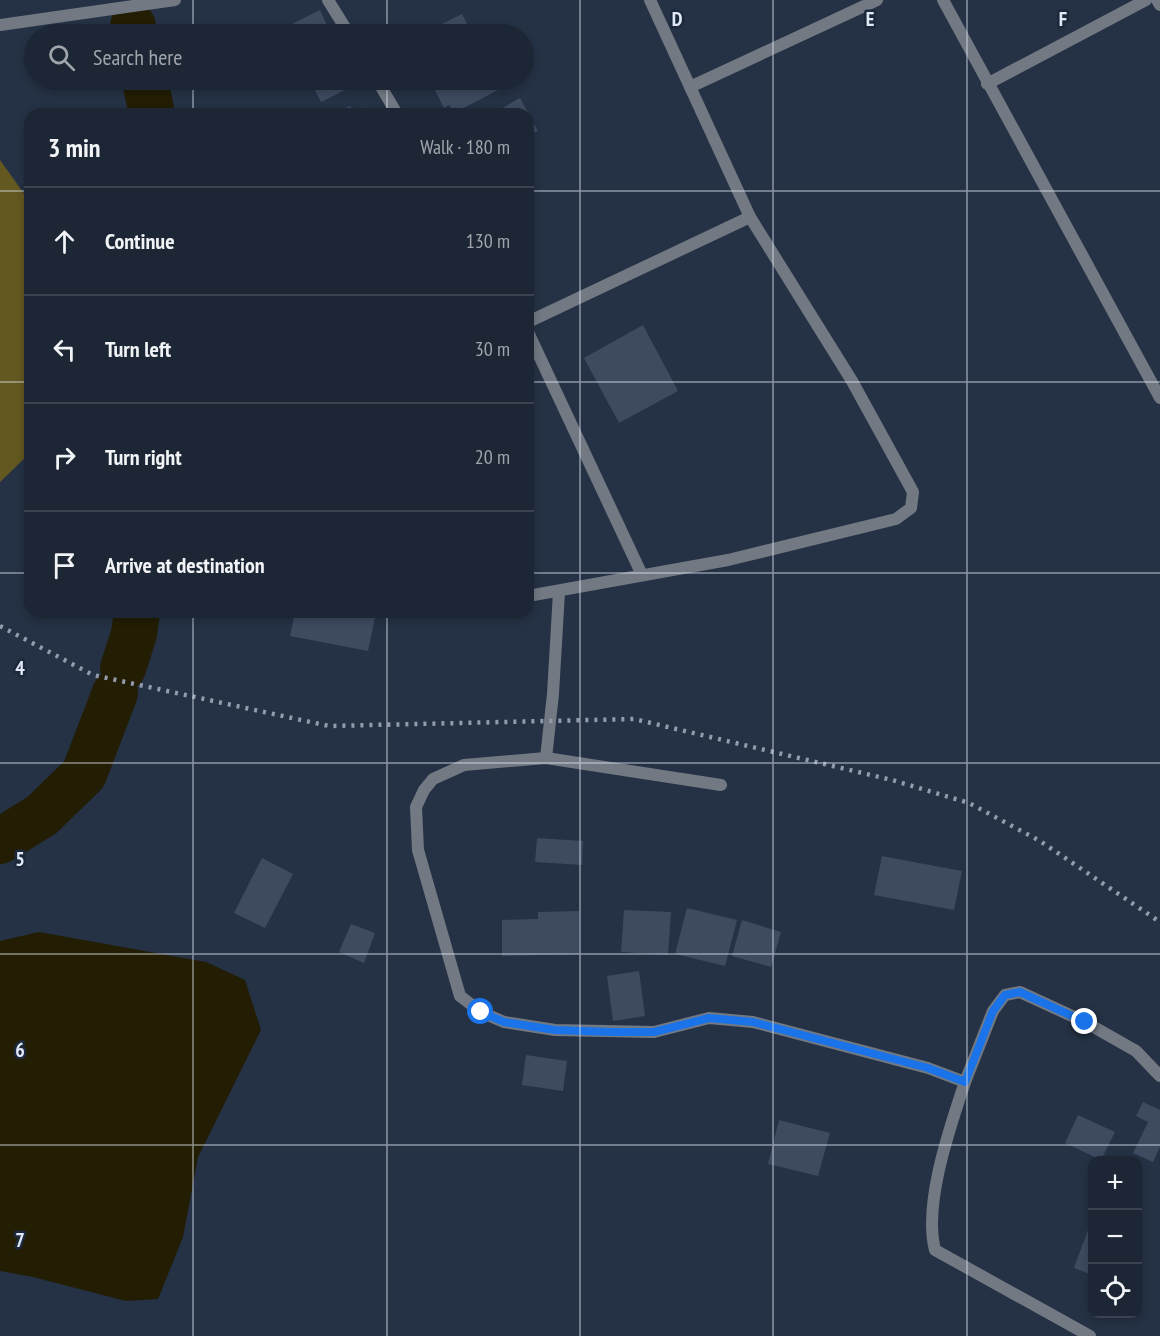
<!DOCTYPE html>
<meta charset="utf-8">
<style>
body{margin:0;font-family:"PT Sans Narrow",sans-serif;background:#252e3c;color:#f1f3f6}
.controls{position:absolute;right:18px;bottom:18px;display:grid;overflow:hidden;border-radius:12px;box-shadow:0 3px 9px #0003}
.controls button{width:54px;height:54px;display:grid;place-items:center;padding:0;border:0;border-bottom:2px solid #3a434f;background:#1c2634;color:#f1f3f6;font:30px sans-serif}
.stop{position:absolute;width:18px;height:18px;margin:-14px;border:4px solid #1a73e8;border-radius:50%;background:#fff}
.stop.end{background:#1a73e8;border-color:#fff;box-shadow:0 2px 6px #0008}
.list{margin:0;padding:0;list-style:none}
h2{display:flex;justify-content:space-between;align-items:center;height:78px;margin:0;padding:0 24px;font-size:26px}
h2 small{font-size:20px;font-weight:400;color:#a0a5ac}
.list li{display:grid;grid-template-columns:39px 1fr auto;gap:18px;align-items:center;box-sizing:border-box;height:108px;padding:0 24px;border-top:2px solid #3a434f}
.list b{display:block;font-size:22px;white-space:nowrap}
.list em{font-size:20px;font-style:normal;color:#a0a5ac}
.icon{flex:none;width:33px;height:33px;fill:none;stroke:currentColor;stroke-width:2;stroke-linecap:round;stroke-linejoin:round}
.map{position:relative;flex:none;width:1160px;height:1336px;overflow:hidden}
.search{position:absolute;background:#1c2634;box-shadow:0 3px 9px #0003;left:24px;top:24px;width:510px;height:66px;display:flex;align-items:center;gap:15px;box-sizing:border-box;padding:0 21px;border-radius:33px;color:#a0a5ac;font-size:22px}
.panel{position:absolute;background:#1c2634;box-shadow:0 3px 9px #0003;left:24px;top:108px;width:510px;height:510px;border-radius:18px}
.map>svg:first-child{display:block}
.green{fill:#635820}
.water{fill:#221d03}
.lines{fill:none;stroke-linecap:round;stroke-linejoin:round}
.river{stroke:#221d03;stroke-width:46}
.building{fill:#3d4a5f}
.minor{stroke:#727983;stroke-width:12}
.tertiary{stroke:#727983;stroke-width:12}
.rail{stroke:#929cac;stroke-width:4.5;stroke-dasharray:3 6;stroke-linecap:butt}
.route{stroke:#1a73e8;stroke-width:8}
.grid{fill:none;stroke:#e1e9f6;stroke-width:1.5;stroke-opacity:0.55}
.grid-label{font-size:20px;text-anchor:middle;font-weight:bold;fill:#e1e9f6;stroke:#1c283b;stroke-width:5;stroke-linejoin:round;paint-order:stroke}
</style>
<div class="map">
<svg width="1160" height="1336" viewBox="0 0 1160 1336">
<rect width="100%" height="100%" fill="#253245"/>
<polygon class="green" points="0,160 30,202 30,453 0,482"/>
<polygon class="water" points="39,932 206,962 245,980 261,1030 198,1157 183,1237 158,1299 126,1301 33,1277 0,1271 0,941"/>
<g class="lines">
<g class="river">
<polyline points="133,26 134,34"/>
<polyline points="145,80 152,114"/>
<polyline points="123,668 134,634 137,612"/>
<polyline points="0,841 42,815 84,774 115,693"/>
</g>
</g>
<g class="building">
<polygon points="320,10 331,34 289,34 286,27"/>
<polygon points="462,14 472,34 422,34"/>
<polygon points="190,27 192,34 169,34"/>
<polygon points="310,80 352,80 355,85 321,102"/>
<polygon points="437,80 496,80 500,89 454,113 449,105 444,108 432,84"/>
<polygon points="520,98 538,131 528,136 528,114 492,114"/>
<polygon points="350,106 353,112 363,107 366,114 334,114"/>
<polygon points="643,325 678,391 619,423 584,358"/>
<polygon points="295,612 376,613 368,651 290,636"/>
<polygon points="537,838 583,841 582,865 535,862"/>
<polygon points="882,856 962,871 954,910 874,895"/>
<polygon points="262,858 293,874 265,928 234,913"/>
<polygon points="687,908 737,920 725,966 675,954"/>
<polygon points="624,910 671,912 668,955 621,952"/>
<polygon points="579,911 579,954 502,956 502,920 538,919 538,912"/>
<polygon points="742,920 781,932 771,967 732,956"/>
<polygon points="351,924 375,933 364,963 339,952"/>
<polygon points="639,971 645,1016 613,1021 607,976"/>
<polygon points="526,1055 567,1061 563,1091 522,1085"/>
<polygon points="1143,1102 1160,1110 1160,1147 1153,1162 1133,1153 1148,1122 1136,1116"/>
<polygon points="1078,1115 1115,1132 1101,1160 1065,1143"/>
<polygon points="779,1120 830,1133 818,1176 768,1164"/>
<polygon points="1092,1219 1092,1275 1074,1268"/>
</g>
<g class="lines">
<g class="minor">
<polyline points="328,0 349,34"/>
<polyline points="943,0 1160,398"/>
<polyline points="0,25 175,0"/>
<polyline points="377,80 397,114"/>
<polyline points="987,84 1146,0"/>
<polyline points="690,87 877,0"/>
<polyline points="528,322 750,217"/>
<polyline points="528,332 642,575"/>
<polyline points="528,596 728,560 896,519 911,508 913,492 852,381 750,217 650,0"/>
<polyline points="546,758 553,694 559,592"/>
<path d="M 721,785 L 546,758 L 464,765 L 433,779 L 424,790 L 416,807 L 418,850 L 460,996 L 481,1012 L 504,1022 L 555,1030 L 654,1032 L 709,1018 L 753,1022 L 928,1068 L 965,1082 C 950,1127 923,1204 935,1250 L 1090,1336"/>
<polyline points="965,1082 993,1011 1005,995 1020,992 1085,1022 1136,1051 1160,1076"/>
</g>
<polyline class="tertiary" points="1157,0 1160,5"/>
<polyline class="rail" points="0,626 93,675 329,726 634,719 892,780 969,803 1040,841 1160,922"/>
</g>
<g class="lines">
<polyline class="route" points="481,1012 504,1022 555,1030 612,1032 654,1032 709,1018 753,1022 928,1068 965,1082 993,1011 1005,995 1020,992 1085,1022"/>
</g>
<path class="grid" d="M 193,0 L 193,34M 387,0 L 387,34M 580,0 L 580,1336M 773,0 L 773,1336M 967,0 L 967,1336M 193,80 L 193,114M 387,80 L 387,114M 0,191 L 30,191M 528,191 L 1160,191M 0,382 L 30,382M 528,382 L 1160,382M 0,573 L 30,573M 528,573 L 1160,573M 193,612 L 193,1336M 387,612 L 387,1336M 0,763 L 1160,763M 0,954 L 1160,954M 0,1145 L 1160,1145"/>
<g class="grid-label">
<text x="677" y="26">D</text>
<text x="870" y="26">E</text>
<text x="1063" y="26">F</text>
<text x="20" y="675">4</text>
<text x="20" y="866">5</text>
<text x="20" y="1057">6</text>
<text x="20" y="1247">7</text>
</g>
</svg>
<div class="controls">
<button>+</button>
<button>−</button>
<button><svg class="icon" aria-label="locate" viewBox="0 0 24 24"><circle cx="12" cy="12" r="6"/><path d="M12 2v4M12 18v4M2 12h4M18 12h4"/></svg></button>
</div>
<div class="stop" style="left:481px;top:1012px"></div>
<div class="stop end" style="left:1085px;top:1022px"></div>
<div class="search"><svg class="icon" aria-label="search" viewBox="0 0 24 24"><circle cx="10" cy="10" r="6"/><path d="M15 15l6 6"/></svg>Search here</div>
<section class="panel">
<h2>3 min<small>Walk · 180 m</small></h2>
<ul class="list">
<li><svg class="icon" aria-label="ahead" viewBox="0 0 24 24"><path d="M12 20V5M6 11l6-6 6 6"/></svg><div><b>Continue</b></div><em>130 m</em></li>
<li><svg class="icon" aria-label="left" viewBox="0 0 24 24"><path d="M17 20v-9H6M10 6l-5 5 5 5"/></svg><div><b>Turn left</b></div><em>30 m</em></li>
<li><svg class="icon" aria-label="right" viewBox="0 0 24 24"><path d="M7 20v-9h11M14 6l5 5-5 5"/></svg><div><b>Turn right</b></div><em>20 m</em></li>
<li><svg class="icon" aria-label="arrive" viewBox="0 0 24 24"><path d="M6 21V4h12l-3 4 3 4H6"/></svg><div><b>Arrive at destination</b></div></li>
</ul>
</section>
</div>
